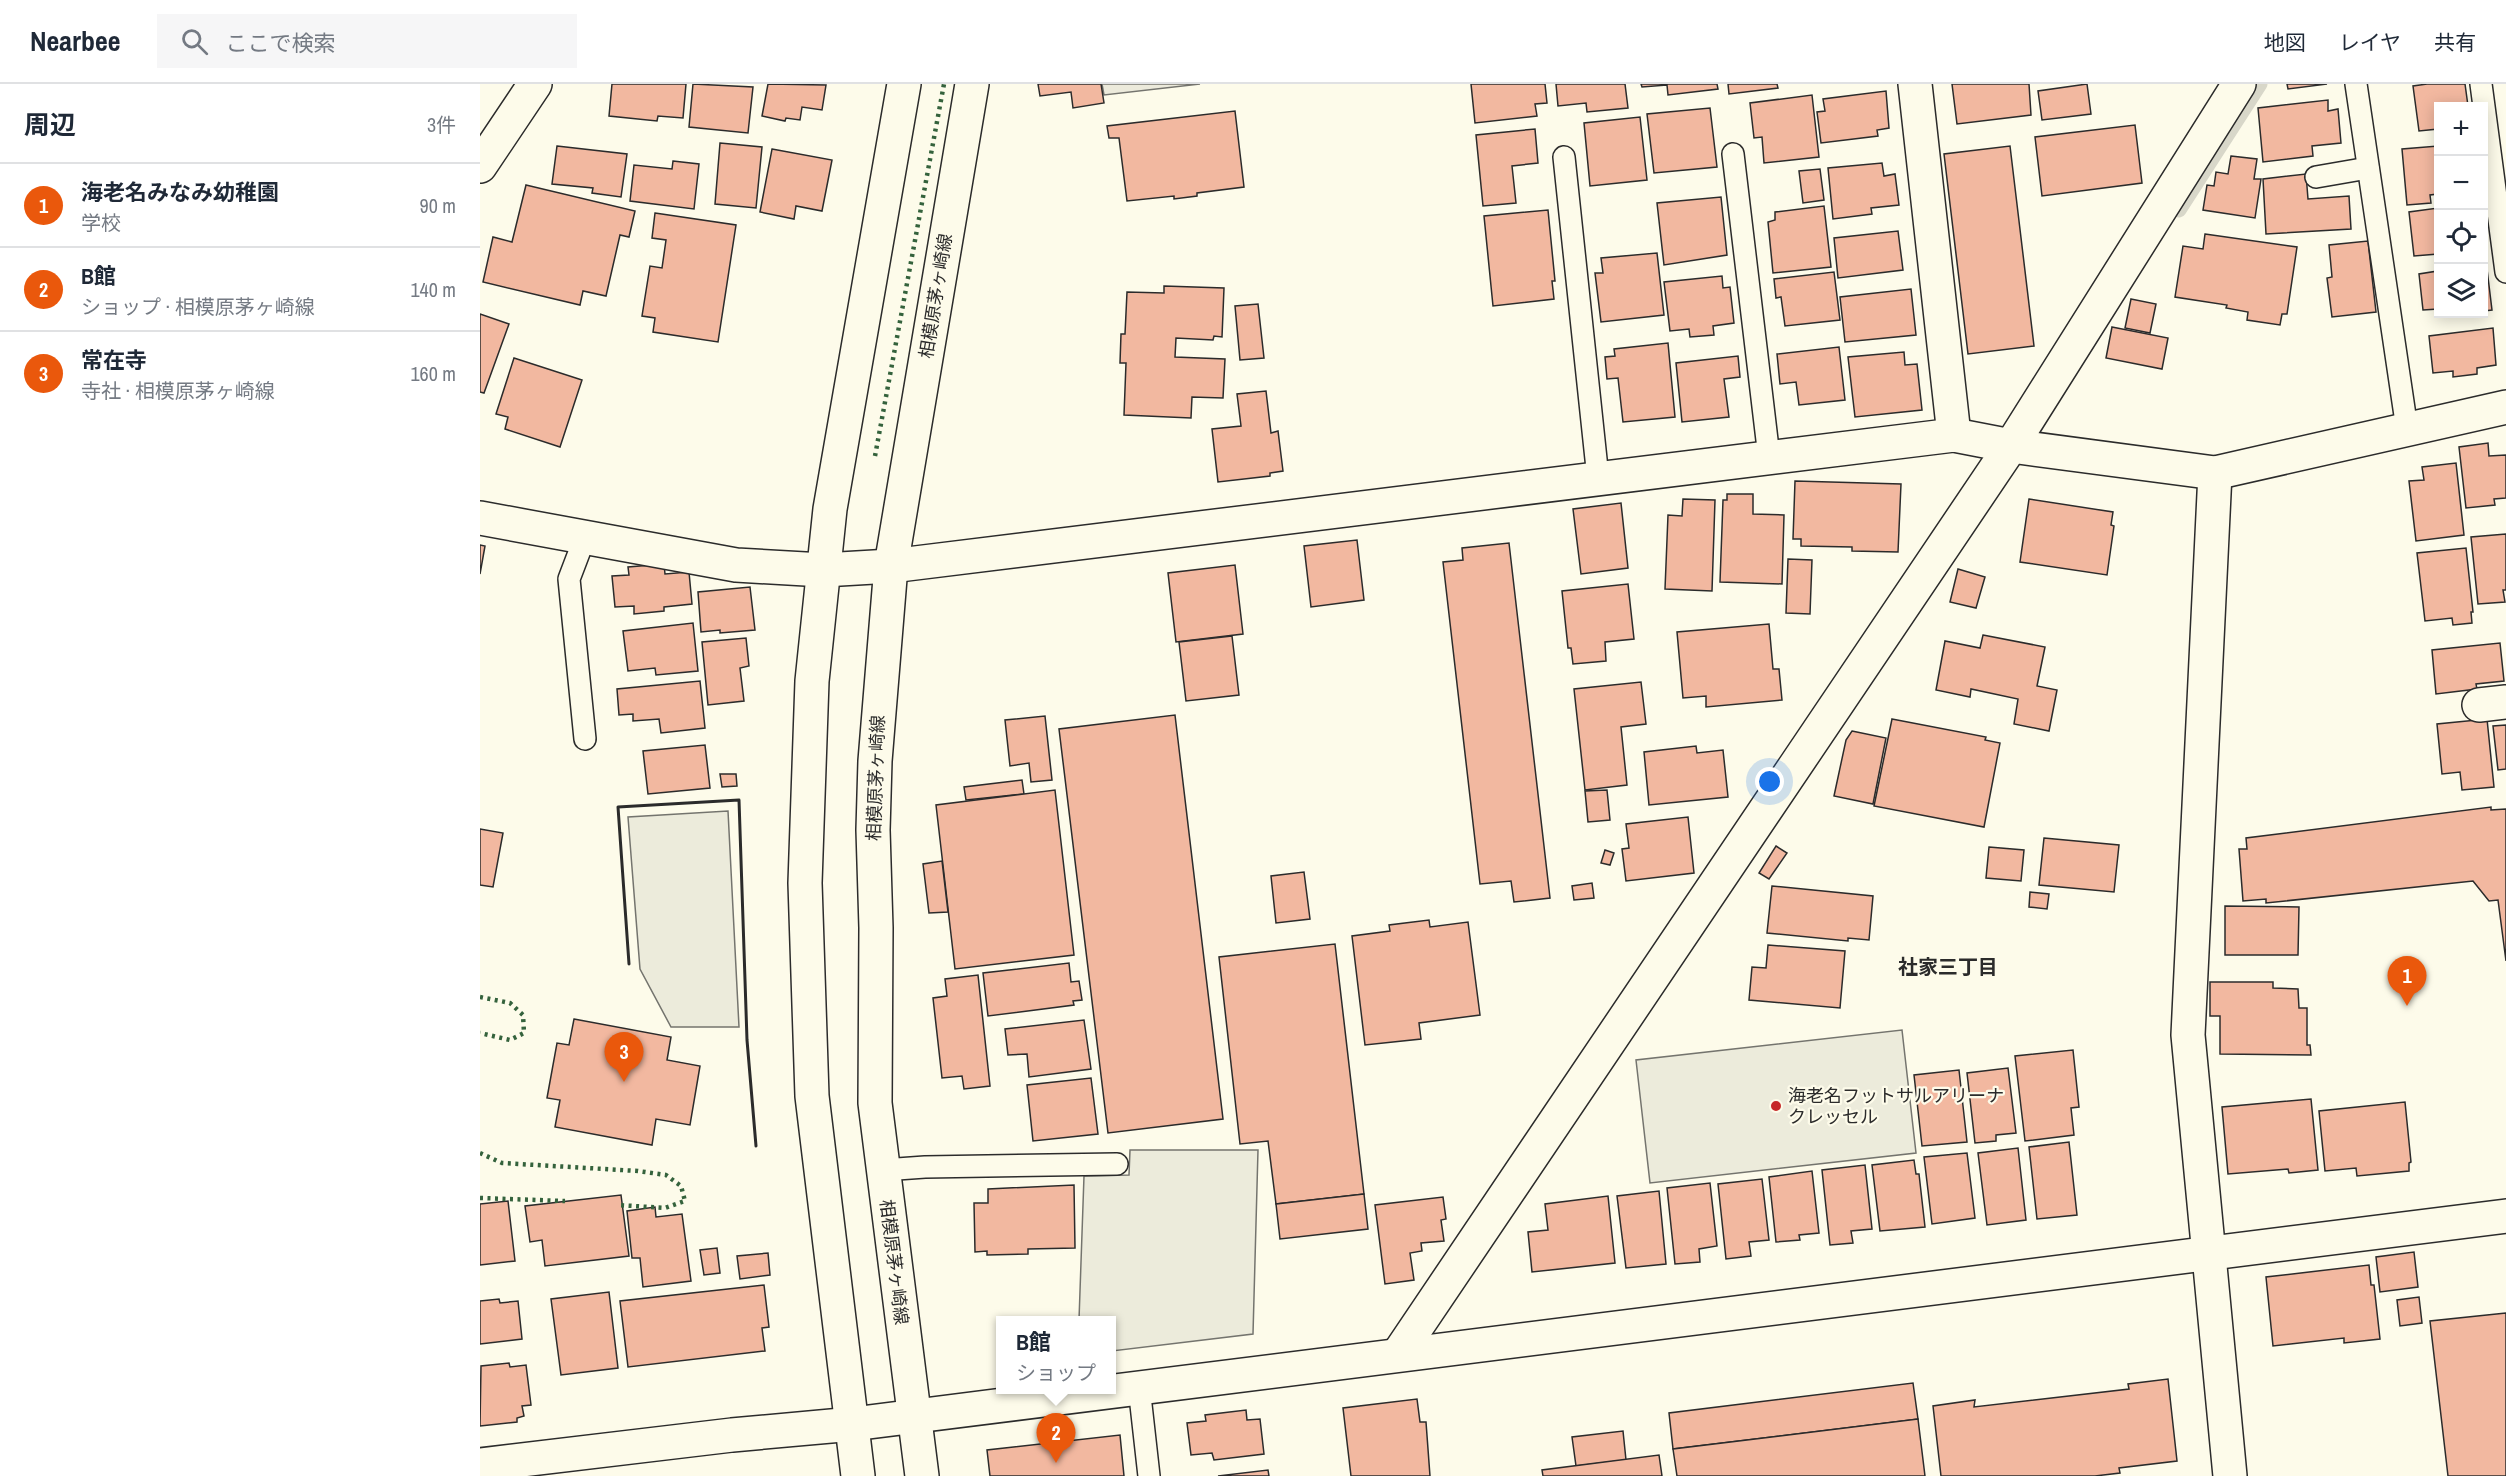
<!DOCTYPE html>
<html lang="ja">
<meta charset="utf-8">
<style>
body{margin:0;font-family:"Archivo Narrow","Noto Sans JP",sans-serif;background:#f6f6f7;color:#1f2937}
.controls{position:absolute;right:18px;top:18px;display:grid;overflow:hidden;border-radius:0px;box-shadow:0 3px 15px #0003}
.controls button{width:54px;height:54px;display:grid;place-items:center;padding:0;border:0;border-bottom:2px solid #e0e1e3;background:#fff;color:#1f2937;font:30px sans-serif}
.you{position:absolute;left:1290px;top:698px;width:21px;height:21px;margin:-15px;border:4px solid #fff;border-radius:50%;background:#1a73e8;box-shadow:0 0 0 9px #1a73e833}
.badge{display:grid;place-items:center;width:39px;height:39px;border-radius:50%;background:#ea580c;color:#fff;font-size:20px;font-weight:700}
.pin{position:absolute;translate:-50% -50px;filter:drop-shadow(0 2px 3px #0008)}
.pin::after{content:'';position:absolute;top:32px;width:21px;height:18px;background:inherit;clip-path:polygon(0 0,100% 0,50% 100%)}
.popup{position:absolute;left:516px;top:1232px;width:120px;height:78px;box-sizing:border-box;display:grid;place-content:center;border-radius:0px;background:#fff;filter:drop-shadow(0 2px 4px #0005);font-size:20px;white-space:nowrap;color:#747a83}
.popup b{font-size:22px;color:#1f2937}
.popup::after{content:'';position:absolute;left:50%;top:100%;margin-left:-12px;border:12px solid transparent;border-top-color:#fff}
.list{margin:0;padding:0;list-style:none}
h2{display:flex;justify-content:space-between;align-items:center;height:78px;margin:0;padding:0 24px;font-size:26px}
h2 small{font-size:20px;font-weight:400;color:#747a83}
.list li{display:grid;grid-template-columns:39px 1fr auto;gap:18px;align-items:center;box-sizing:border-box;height:84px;padding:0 24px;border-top:2px solid #e0e1e3}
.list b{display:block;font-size:22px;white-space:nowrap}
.list p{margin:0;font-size:20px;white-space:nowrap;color:#747a83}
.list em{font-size:20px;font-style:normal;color:#747a83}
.icon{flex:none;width:33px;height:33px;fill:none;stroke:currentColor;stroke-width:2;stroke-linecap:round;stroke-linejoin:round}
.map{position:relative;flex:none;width:2026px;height:1392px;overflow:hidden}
header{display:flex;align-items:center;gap:36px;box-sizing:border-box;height:84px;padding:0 30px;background:#fff;border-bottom:2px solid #e0e1e3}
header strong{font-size:28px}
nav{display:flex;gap:33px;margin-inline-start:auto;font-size:21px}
.search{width:420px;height:54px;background:#f6f6f7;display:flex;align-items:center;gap:15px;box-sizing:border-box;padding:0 21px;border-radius:0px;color:#747a83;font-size:22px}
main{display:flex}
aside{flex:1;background:#fff}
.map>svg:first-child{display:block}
.green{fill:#ecebdb;stroke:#74746e;stroke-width:1.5}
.parking{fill:#eceadb;stroke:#74746e;stroke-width:1.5}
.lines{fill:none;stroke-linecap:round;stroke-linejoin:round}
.stream{stroke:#d8d7c9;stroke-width:15}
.building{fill:#f2b8a0;stroke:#2b2b2b;stroke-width:1.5}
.service-casing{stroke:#2b2b2b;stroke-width:24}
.minor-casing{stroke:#2b2b2b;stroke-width:36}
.tertiary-casing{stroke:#2b2b2b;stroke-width:36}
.primary-casing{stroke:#2b2b2b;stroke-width:36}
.service{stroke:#fdfbea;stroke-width:21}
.minor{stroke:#fdfbea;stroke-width:33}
.tertiary{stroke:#fdfbea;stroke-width:33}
.primary{stroke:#fdfbea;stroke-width:33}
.hedge{stroke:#34623c;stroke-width:4.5;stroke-dasharray:3 4.5;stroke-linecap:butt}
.wall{stroke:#2b2b2b;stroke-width:3}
.poi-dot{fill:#c62828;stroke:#fdfbea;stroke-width:2}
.labels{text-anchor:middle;stroke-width:4.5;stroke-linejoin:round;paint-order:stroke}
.street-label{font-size:18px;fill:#2b2b2b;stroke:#fdfbea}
.poi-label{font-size:18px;fill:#2b2b2b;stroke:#fdfbea;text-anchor:start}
.neighbourhood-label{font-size:20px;font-weight:bold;fill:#2b2b2b;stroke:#fdfbea}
</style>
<header>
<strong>Nearbee</strong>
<div class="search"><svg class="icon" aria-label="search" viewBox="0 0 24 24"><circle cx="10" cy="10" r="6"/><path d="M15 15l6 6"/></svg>ここで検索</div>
<nav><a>地図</a><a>レイヤ</a><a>共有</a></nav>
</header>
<main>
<aside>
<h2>周辺<small>3件</small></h2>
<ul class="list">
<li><span class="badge">1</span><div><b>海老名みなみ幼稚園</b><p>学校</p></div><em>90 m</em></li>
<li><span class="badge">2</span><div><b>B館</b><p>ショップ · 相模原茅ヶ崎線</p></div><em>140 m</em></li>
<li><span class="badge">3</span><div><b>常在寺</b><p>寺社 · 相模原茅ヶ崎線</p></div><em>160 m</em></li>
</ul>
</aside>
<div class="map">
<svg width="2026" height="1392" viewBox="0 0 2026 1392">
<rect width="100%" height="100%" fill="#fdfbea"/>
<g class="green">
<polygon points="248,727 259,943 191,943 160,885 148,733"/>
<polygon points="1422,946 1436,1069 1170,1099 1156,976"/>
<polygon points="650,1066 778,1066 773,1250 632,1267 632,1236 599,1236 604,1092 649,1091"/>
</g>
<polygon class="parking" points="622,0 720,0 624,11"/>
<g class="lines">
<polyline class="stream" points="1699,126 1780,0"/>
</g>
<g class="building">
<polygon points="132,0 206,0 203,34 178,32 177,37 129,32"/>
<polygon points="213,0 273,3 268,49 209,43"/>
<polygon points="288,0 346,1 342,26 322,23 320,36 306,34 305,37 282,32"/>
<polygon points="558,0 621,0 624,19 593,24 591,8 560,12"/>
<polygon points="991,0 1065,0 1067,19 1055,20 1057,32 995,39"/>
<polygon points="1076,0 1145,0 1148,24 1107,28 1106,19 1078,22"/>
<polygon points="1161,0 1237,0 1238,5 1188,11 1187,1 1162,3"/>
<polygon points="1248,0 1297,0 1298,4 1249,10"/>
<polygon points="1472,0 1549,0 1551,31 1477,40"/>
<polygon points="1607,0 1611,30 1562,36 1558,7"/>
<polygon points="1807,0 1847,0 1808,5"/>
<polygon points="1947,0 1985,0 1988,22 1958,22 1958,45 1939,47 1933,2"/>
<polygon points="1406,7 1409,44 1397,46 1398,52 1341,59 1337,28 1345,27 1343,15"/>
<polygon points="1332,11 1339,73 1284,79 1282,53 1274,54 1270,19"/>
<polygon points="1848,16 1848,27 1858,25 1861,59 1832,62 1833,72 1783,78 1778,24"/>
<polygon points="1230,24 1237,83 1174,89 1167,30"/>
<polygon points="755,27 764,103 717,109 717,112 694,115 694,112 647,117 639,54 629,54 627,42"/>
<polygon points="1160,33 1167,96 1110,102 1104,39"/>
<polygon points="1655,41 1662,99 1562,112 1555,53"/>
<polygon points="1055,45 1058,79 1032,82 1036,119 1003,122 996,51"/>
<polygon points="240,59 282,63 276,124 235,120"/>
<polygon points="77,62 147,70 141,113 112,109 113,104 72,100"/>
<polygon points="1530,62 1554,262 1488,270 1464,70"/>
<polygon points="1958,62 1958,110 1950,111 1951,119 1927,121 1922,65"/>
<polygon points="292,65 352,76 342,127 316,122 314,135 280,128"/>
<polygon points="1751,72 1777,75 1774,95 1781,95 1775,134 1723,126 1727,101 1734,102 1736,88 1748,90"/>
<polygon points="193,77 219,80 214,125 150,117 154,81 192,85"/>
<polygon points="1402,79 1404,92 1415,90 1419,121 1391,124 1392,130 1353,135 1348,84"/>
<polygon points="1340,85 1344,116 1323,119 1319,87"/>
<polygon points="1826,90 1828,115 1869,112 1871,145 1786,150 1783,95"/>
<polygon points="46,101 155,127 149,153 140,151 126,212 103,207 100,221 3,198 13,153 32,158"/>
<polygon points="1241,113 1247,171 1184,181 1177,119"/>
<polygon points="1344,122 1351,183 1293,189 1288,138 1295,136 1295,128"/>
<polygon points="1958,124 1958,170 1934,172 1929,128"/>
<polygon points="1068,126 1075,197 1072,197 1074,215 1013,222 1004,132"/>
<polygon points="175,129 256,141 238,258 173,248 175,234 162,232 170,182 182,184 186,156 172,154"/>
<polygon points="2004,137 2006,164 2004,165"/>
<polygon points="1418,147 1423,186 1358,194 1354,154"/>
<polygon points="1725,150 1817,163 1807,230 1802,230 1800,241 1767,236 1768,228 1746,224 1747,221 1695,213 1703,162 1723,165"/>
<polygon points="1888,157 1896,228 1852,233 1847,194 1852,193 1849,161"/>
<polygon points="1177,169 1184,231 1121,238 1115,189 1123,189 1121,174"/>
<polygon points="2007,185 2012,226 2004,227 2004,186"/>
<polygon points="1958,187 1958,225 1943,226 1939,190"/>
<polygon points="1354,188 1360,236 1305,242 1301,213 1296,214 1294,195"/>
<polygon points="1242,192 1243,204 1250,203 1254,239 1233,242 1234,251 1210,253 1209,245 1190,247 1184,198"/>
<polygon points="684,202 744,204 742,253 734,252 733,256 696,254 695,273 745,275 743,314 712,313 711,334 644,331 646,279 640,279 641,250 645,250 647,208 684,209"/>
<polygon points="1431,205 1436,251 1365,258 1360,213"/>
<polygon points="1651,215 1676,220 1670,249 1645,244"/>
<polygon points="778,220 784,274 760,276 755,222"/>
<polygon points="0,230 29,240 4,309 0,308"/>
<polygon points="1632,243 1688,254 1682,285 1626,274"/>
<polygon points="2013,244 2016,281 1997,284 1997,290 1973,293 1973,287 1953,289 1949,252"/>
<polygon points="1188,259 1195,333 1143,338 1138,294 1127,295 1125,273 1135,272 1134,265"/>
<polygon points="1359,263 1365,316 1319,321 1316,298 1300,300 1297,270"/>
<polygon points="1424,268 1425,281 1437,280 1442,326 1375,333 1368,273"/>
<polygon points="1258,272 1260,293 1244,295 1249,333 1202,338 1196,279"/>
<polygon points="34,274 102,296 80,363 25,345 28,333 16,330"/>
<polygon points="786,307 791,349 798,347 803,387 790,389 790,392 738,398 732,345 761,342 757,310"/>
<polygon points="2008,359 2009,372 2026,371 2026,414 2014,415 2015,421 1986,424 1979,363"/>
<polygon points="1976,379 1984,451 1936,457 1929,397 1944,396 1942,383"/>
<polygon points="1315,397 1421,400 1418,468 1372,467 1372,463 1321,462 1321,455 1313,455"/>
<polygon points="1247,410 1273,410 1273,430 1304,431 1302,500 1240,498 1243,416 1247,416"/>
<polygon points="1203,415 1235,416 1232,507 1185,505 1188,431 1202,432"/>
<polygon points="1549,415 1633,428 1631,441 1634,442 1627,491 1540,478"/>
<polygon points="1141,419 1148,484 1101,490 1093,425"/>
<polygon points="2026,450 2026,506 2023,506 2025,518 1998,520 1991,453"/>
<polygon points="877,456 884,516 831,523 824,462"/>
<polygon points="1029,459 1070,814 1034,818 1031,797 1000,800 963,478 983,476 982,464"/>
<polygon points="0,461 5,462 0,490"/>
<polygon points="1986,464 1993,528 1991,528 1992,539 1973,541 1972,534 1945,537 1937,469"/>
<polygon points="1308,475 1332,476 1330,530 1306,529"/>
<polygon points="184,480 185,490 209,488 212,520 184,523 184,527 154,530 154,522 135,523 132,492 149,491 148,483"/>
<polygon points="755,481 763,550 696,558 688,489"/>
<polygon points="1478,485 1505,493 1496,524 1470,518"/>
<polygon points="1148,500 1154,555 1125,558 1126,577 1093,580 1091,564 1088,564 1082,507"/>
<polygon points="270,503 275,546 240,549 240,546 221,548 218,508"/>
<polygon points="213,539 218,587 176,591 175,584 148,587 143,547"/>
<polygon points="1289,540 1293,585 1299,585 1302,616 1226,623 1226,612 1203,614 1197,548"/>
<polygon points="1503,551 1565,563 1557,602 1577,606 1569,647 1534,640 1538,615 1491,605 1490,613 1456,606 1465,557 1500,564"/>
<polygon points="752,552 759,611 706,617 699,558"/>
<polygon points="266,554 269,582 260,584 264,617 228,621 222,558"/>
<polygon points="2020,559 2024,597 1996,600 1997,605 1956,610 1952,566"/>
<polygon points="220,597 225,644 181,649 179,635 153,637 153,630 139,631 137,605"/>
<polygon points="1161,598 1166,640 1141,643 1147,701 1105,706 1094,605"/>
<polygon points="695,631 743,1035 628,1049 579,645"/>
<polygon points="565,632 572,696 551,698 549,679 530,682 525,636"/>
<polygon points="1412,635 1506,653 1505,656 1520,659 1504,743 1394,722"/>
<polygon points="2007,635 2014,703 1982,706 1980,688 1962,690 1957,640"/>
<polygon points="2026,641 2026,685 2018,686 2013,642"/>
<polygon points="1372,647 1406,654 1393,720 1354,712 1366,656"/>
<polygon points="225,661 230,704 168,710 163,667"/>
<polygon points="1216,662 1217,669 1243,666 1248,713 1169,721 1164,668"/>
<polygon points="240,690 256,690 257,702 242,703"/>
<polygon points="542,696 544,710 486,716 484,703"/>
<polygon points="575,706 594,871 475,885 456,721"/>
<polygon points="1127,706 1130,736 1108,738 1105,707"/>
<polygon points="2011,723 2011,726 2026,725 2026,877 2018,816 2009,817 1993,797 1786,819 1786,815 1763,817 1759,765 1767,765 1766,754"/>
<polygon points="1208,733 1214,789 1146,797 1142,765 1149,764 1146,740"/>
<polygon points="0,745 23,749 13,803 0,801"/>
<polygon points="1564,754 1639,761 1634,808 1559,801"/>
<polygon points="1296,762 1307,769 1289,795 1279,789"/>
<polygon points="1509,763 1544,766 1541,797 1506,794"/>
<polygon points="1125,766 1134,769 1130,781 1121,779"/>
<polygon points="462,777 468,828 449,829 443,780"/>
<polygon points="824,788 830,835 796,839 791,792"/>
<polygon points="1112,799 1114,814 1094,816 1092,802"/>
<polygon points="1292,802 1393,812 1389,856 1368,854 1368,857 1287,849"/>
<polygon points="1550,808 1569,810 1567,825 1549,823"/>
<polygon points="1745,822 1819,823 1818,871 1745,871"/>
<polygon points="949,836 950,843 988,838 1000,931 939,939 941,955 885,961 872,852 910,847 909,841"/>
<polygon points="855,860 884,1110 796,1120 788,1057 760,1060 739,873"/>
<polygon points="1288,861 1365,867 1360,924 1269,916 1272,883 1286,884"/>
<polygon points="589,879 591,898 599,897 602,916 593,917 594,921 508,932 503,889"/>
<polygon points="498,891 510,1002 484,1005 482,992 462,994 453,914 467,912 465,895"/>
<polygon points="1730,898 1793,898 1793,904 1818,905 1819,924 1827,924 1827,961 1830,961 1831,971 1740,970 1740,932 1730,932"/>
<polygon points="94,935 191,953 187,976 220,982 210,1041 176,1035 172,1061 75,1043 80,1016 67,1014 77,959 89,961"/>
<polygon points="604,936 611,985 549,993 547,970 528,971 525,945"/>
<polygon points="1593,966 1599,1023 1591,1024 1594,1051 1545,1057 1535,972"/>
<polygon points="1528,984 1536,1049 1516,1051 1516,1057 1495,1059 1487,989"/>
<polygon points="1479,986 1487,1058 1442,1062 1434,991"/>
<polygon points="611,994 618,1050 553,1057 547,1001"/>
<polygon points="1831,1015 1838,1086 1809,1089 1808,1085 1748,1090 1742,1023"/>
<polygon points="1925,1018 1931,1078 1929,1079 1929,1087 1877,1092 1876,1084 1845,1087 1839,1027"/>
<polygon points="1589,1058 1597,1131 1557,1135 1549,1063"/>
<polygon points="1538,1064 1546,1136 1507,1141 1498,1069"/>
<polygon points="1487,1069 1495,1134 1452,1140 1444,1073"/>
<polygon points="1434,1076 1436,1090 1439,1090 1445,1143 1400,1147 1392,1081"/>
<polygon points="1385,1081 1392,1145 1371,1147 1373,1159 1350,1161 1342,1086"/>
<polygon points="1332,1087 1339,1149 1319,1151 1320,1156 1296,1158 1289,1093"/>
<polygon points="1282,1095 1289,1156 1269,1158 1271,1172 1246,1175 1238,1100"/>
<polygon points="1230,1099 1237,1162 1219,1165 1220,1178 1195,1180 1187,1104"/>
<polygon points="594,1101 595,1164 548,1165 548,1170 507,1171 507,1167 495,1168 494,1119 508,1119 508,1105"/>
<polygon points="1179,1107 1186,1180 1146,1184 1137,1112"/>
<polygon points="884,1110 888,1145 800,1155 796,1120"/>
<polygon points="141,1111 149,1172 65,1182 62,1156 50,1158 45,1122"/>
<polygon points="1128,1112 1135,1179 1052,1188 1048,1148 1068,1146 1065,1120"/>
<polygon points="963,1113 966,1135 961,1136 964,1157 941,1159 942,1167 930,1169 934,1196 905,1200 895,1121"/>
<polygon points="28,1117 35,1177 0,1181 0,1120"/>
<polygon points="175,1123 176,1133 202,1130 211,1197 163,1203 160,1174 152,1174 147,1127"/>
<polygon points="237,1164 240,1189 224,1191 220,1166"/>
<polygon points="1934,1168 1938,1203 1900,1208 1896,1173"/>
<polygon points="288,1169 290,1191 260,1195 257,1172"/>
<polygon points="1889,1181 1891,1201 1894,1201 1900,1255 1864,1259 1864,1254 1793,1262 1786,1193"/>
<polygon points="284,1201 289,1243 282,1244 285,1267 148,1283 140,1217"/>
<polygon points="129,1208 138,1284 81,1291 71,1215"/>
<polygon points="1939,1213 1942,1239 1920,1242 1917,1216"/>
<polygon points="19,1215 20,1219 38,1217 42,1255 0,1260 0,1217"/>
<polygon points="2026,1229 2026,1392 1968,1392 1950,1237"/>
<polygon points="29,1279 30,1283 46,1281 51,1321 42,1322 44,1332 37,1334 37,1338 0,1342 1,1282"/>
<polygon points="1688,1295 1697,1377 1639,1384 1640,1389 1615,1392 1461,1392 1453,1322 1495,1316 1494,1323 1649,1305 1648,1300"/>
<polygon points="1433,1299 1438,1335 1193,1365 1189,1329"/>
<polygon points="937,1315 940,1338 946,1338 950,1392 871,1392 863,1324"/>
<polygon points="766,1326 767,1336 780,1335 784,1370 734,1376 732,1369 711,1371 707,1339 726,1337 725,1331"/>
<polygon points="1438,1335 1445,1392 1197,1392 1193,1365"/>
<polygon points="1143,1347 1146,1376 1096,1382 1092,1353"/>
<polygon points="640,1351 644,1392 510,1392 507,1366"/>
<polygon points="1179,1371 1182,1392 1063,1392 1062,1386"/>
<polygon points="788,1386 789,1392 738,1392"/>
</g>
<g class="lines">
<g class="service-casing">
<g id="service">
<polyline points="1876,0 1927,345"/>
<polyline points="2001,0 2026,188"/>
<polyline points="1253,70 1289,373"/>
<polyline points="1084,73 1118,394"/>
<polyline points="1836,93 1888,84"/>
<polyline points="105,655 89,495 105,453"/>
<polyline points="403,1086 445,1083 637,1080"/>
<polyline points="659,1303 669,1392"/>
</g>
</g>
<g class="minor-casing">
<g id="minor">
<polyline points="1435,0 1474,351"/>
<polyline points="1735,389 1708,951 1750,1392"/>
<polyline points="0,434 256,481 343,486 411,482 1474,351 1531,362 1735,389 2026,323"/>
<polyline points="1999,621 2026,618"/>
<polyline points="919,1269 1531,362 1759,0"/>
<polyline points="0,1381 252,1351 373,1340 2026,1132"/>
</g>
</g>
<g class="tertiary-casing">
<polyline id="tertiary" points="0,82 55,0"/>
</g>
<g class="primary-casing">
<g id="primary">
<polyline points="378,1392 332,1012 325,799 332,597 350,425 424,0"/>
<polyline points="442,1392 395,1019 396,844 393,746 395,677 411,482 492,0"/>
</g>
</g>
<use href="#service" class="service"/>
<use href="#minor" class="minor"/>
<use href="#tertiary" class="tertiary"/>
<use href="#primary" class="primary"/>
<g class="hedge">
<polyline points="395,372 464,0"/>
<polyline points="0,913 30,919 43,931 44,949 30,956 0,949"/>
<polyline points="0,1069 22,1079 158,1087 186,1091 201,1102 205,1117 185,1124 138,1121"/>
<polyline points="0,1114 85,1117"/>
</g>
<polyline class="wall" points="149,880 138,723 259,716 267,956 276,1062"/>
</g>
<circle class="poi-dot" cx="1296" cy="1022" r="6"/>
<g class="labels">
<g class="street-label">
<text transform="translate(456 212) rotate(-81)" y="6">相模原茅ヶ崎線</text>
<text transform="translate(396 694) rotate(-88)" y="6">相模原茅ヶ崎線</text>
<text transform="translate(414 1178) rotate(83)" y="6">相模原茅ヶ崎線</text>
</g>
<g class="poi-label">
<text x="1308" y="1018">海老名フットサルアリーナ<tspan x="1308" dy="21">クレッセル</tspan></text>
</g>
<g class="neighbourhood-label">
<text x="1468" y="890">社家三丁目</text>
</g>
</g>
</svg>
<div class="controls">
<button>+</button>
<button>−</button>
<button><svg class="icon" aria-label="locate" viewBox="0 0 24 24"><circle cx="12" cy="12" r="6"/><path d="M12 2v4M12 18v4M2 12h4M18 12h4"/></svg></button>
<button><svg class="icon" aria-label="layers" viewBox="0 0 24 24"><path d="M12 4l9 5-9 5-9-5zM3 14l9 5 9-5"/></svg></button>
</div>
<div class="you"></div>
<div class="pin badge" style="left:1927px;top:922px">1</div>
<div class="pin badge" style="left:576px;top:1379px">2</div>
<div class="popup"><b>B館</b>ショップ</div>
<div class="pin badge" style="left:144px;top:998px">3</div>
</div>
</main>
